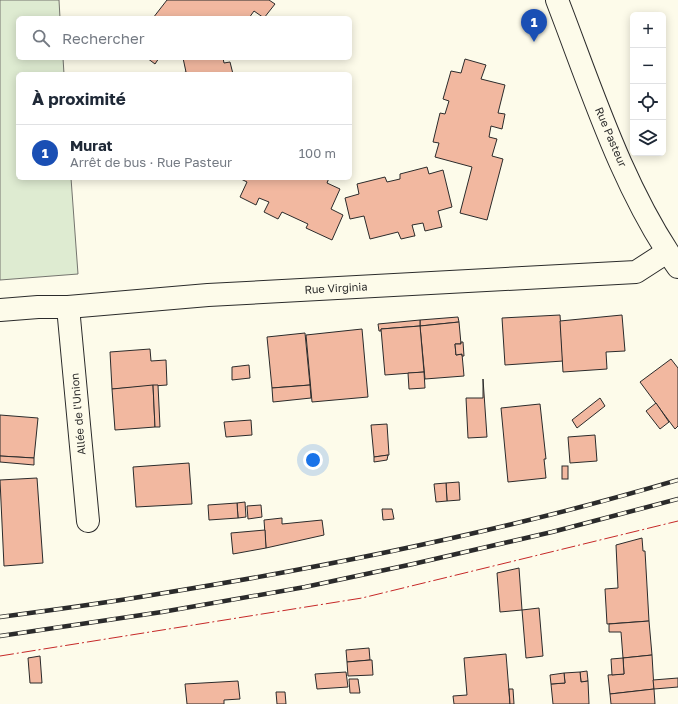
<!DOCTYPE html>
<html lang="fr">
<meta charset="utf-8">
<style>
body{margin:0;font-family:"Golos Text",sans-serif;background:#f2f2f3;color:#1f2937}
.controls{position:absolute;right:12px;top:12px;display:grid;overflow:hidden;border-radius:6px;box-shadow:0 2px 10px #0003}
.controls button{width:36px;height:36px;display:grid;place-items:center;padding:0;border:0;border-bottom:1px solid #e0e1e3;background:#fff;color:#1f2937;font:20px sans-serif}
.you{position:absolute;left:313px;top:460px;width:14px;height:14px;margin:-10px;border:3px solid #fff;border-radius:50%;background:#1a73e8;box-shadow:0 0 0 6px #1a73e833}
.badge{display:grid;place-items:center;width:26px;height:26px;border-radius:50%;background:#c62828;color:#fff;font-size:13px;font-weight:700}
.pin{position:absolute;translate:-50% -33px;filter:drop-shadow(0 1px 2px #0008)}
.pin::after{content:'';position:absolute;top:21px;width:14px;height:12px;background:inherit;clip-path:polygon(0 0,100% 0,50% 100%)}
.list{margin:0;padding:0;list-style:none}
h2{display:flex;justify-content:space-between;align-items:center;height:52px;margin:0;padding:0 16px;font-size:17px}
h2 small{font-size:13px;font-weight:400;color:#747a83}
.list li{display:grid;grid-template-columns:26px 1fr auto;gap:12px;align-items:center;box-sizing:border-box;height:56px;padding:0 16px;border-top:1px solid #e0e1e3}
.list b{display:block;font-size:15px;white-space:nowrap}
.list p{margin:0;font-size:13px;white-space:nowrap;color:#747a83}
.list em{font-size:13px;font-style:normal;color:#747a83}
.icon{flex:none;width:22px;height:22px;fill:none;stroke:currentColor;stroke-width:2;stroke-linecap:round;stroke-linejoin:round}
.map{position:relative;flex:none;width:678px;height:704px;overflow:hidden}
.search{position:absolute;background:#fff;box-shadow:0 2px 10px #0003;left:16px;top:16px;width:336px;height:44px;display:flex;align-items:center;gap:10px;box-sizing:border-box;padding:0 14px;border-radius:6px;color:#747a83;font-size:15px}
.panel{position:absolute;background:#fff;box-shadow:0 2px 10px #0003;left:16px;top:72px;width:336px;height:108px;border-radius:6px}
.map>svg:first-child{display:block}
.green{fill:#deebd1;stroke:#74746e}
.building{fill:#f2b8a0;stroke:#2b2b2b}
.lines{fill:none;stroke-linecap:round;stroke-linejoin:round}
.minor-casing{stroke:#2b2b2b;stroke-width:24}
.minor{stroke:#fdfbea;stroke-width:22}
.rail-casing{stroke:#2b2b2b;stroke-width:4.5}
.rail{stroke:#fdfbea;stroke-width:3;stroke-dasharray:9;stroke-linecap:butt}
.power{stroke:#c62828;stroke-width:1;stroke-dasharray:14 3 2 3;stroke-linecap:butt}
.labels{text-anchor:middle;stroke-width:3;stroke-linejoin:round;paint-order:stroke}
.street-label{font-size:11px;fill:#2b2b2b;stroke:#fdfbea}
</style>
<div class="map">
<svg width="678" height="704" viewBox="0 0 678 704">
<rect width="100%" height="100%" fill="#fdfbea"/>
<polygon class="green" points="0,0 59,0 60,18 18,18 18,58 63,58 64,74 18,74 18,178 71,178 78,274 0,280"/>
<g class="building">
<polygon points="167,0 269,0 275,4 264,18 254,11 249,18 153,18"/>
<polygon points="147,58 159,58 155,64"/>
<polygon points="183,58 223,58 224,63 230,62 233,74 179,74 186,72"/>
<polygon points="465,59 486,65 481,79 505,85 498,113 505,114 502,129 491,126 489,137 497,139 492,156 503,159 487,220 460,213 472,167 435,157 439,143 433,142 440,113 445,114 449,101 443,99 451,71 461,73"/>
<polygon points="427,167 429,174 443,170 452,207 438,211 442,227 425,231 423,223 412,225 415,236 414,236 401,239 398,232 370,239 364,216 350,219 345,198 359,194 357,184 385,177 387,182 400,179 400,174"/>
<polygon points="239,178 329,178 327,183 340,189 331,209 343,215 332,240 306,228 308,224 282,212 278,219 264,212 269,202 259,198 256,205 240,197 247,182"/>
<polygon points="560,315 563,361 505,365 502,318"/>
<polygon points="622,315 625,351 606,352 607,369 563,372 560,321"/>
<polygon points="458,317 459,322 420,326 420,320"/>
<polygon points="420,320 420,326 381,329 381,331 379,331 378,324"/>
<polygon points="459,322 461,344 455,344 456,355 462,354 464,376 425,379 420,326"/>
<polygon points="420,326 424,372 385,375 381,329"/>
<polygon points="362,329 368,397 312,402 306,335"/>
<polygon points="305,333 310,385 272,388 267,337"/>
<polygon points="461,342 463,342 464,356 462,356 462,354 456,355 455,344 461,344"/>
<polygon points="150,349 151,361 166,360 167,385 112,389 110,352"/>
<polygon points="671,359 678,368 678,426 675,429 640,382"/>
<polygon points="249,365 250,378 232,380 232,367"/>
<polygon points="424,372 425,388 409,389 408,373"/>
<polygon points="483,379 487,437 468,438 466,398 483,398"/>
<polygon points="153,385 155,427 115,430 112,389"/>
<polygon points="153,385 158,385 160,427 155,427"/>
<polygon points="310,385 311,398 273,402 272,388"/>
<polygon points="600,398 605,406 577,428 572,420"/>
<polygon points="656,403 669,422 660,429 646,411"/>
<polygon points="540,404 546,459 544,459 546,478 508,482 501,408"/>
<polygon points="0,415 38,418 34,458 0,456"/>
<polygon points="251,420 252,435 226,437 224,422"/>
<polygon points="387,424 389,455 374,457 371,425"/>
<polygon points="595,435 597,461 570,463 568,437"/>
<polygon points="388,455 387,460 374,462 374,457"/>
<polygon points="0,456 34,458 34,465 0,462"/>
<polygon points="189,463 192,504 136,507 133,467"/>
<rect x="562" y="466" width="6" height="13"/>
<polygon points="37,478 43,563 4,566 0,480"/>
<polygon points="459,482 460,500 447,501 446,483"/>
<polygon points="446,483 447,501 436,502 434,484"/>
<polygon points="245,502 246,517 238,518 237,503"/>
<polygon points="237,503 238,518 209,520 208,505"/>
<polygon points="261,505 262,517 248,519 247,506"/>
<polygon points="382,509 392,509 394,519 383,520"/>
<polygon points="282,518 282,524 322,520 324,535 266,548 264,520"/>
<polygon points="265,530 266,548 233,554 231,533"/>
<polygon points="642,538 643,551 645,551 649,621 607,624 605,589 618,588 616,545"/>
<polygon points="519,568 522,610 500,612 497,573"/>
<polygon points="539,608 543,656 526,658 522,610"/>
<polygon points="649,621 652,655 623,658 621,632 609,632 609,624"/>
<polygon points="369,648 370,660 347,662 346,650"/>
<polygon points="506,654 510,704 454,704 453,696 467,695 464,658"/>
<polygon points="652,655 654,689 610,694 608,675 624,674 623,658"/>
<polygon points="40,656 42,683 30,683 28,658"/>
<polygon points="623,658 624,674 612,675 611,659"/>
<polygon points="370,660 372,660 373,675 348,676 347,662"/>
<polygon points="587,671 588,681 581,682 580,672"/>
<polygon points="346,672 348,687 317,689 315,674"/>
<polygon points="580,672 581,682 588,681 589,704 553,704 551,684 565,683 564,673"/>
<polygon points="564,673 565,683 551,684 550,675"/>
<polygon points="678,678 678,687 654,689 653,680"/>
<polygon points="349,679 358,679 360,693 350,693"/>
<polygon points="238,681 240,699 224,700 224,704 187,704 185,684"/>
<polygon points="509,689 513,689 514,704 510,704"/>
<polygon points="654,689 655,704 611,704 610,694"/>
<polygon points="276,692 285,692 286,704 277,704"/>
</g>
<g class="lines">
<g class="minor-casing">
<g id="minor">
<path d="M 557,0 C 591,88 623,190 678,267"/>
<polyline points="68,307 88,521"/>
<polyline points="0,310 38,307 68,307 208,295 636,272 667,252"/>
</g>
</g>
<use href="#minor" class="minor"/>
<g class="rail-casing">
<g id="rail">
<path d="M 0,617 C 53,610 106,603 158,594 C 333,566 508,530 678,480"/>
<polyline points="0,636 162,612 305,587 413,564 552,532 678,499"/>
</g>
</g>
<use href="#rail" class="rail"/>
<polyline class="power" points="0,656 362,598 678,521"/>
</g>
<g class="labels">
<g class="street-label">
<text transform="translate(611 137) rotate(67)" y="4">Rue Pasteur</text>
<text transform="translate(336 288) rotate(-3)" y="4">Rue Virginia</text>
<text transform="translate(78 414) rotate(-95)" y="4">Allée de l'Union</text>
</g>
</g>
</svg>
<div class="controls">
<button>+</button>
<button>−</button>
<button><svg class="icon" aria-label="locate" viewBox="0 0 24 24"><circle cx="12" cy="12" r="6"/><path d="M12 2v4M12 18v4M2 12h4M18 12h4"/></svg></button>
<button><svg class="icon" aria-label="layers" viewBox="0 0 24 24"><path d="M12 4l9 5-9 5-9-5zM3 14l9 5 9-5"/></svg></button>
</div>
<div class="you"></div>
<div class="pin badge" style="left:534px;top:42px;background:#1a4fb4">1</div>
<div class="search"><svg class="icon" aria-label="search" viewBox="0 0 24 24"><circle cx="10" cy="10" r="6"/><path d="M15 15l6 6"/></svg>Rechercher</div>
<section class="panel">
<h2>À proximité<small></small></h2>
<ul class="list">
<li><span class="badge" style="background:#1a4fb4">1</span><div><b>Murat</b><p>Arrêt de bus · Rue Pasteur</p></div><em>100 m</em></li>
</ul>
</section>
</div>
